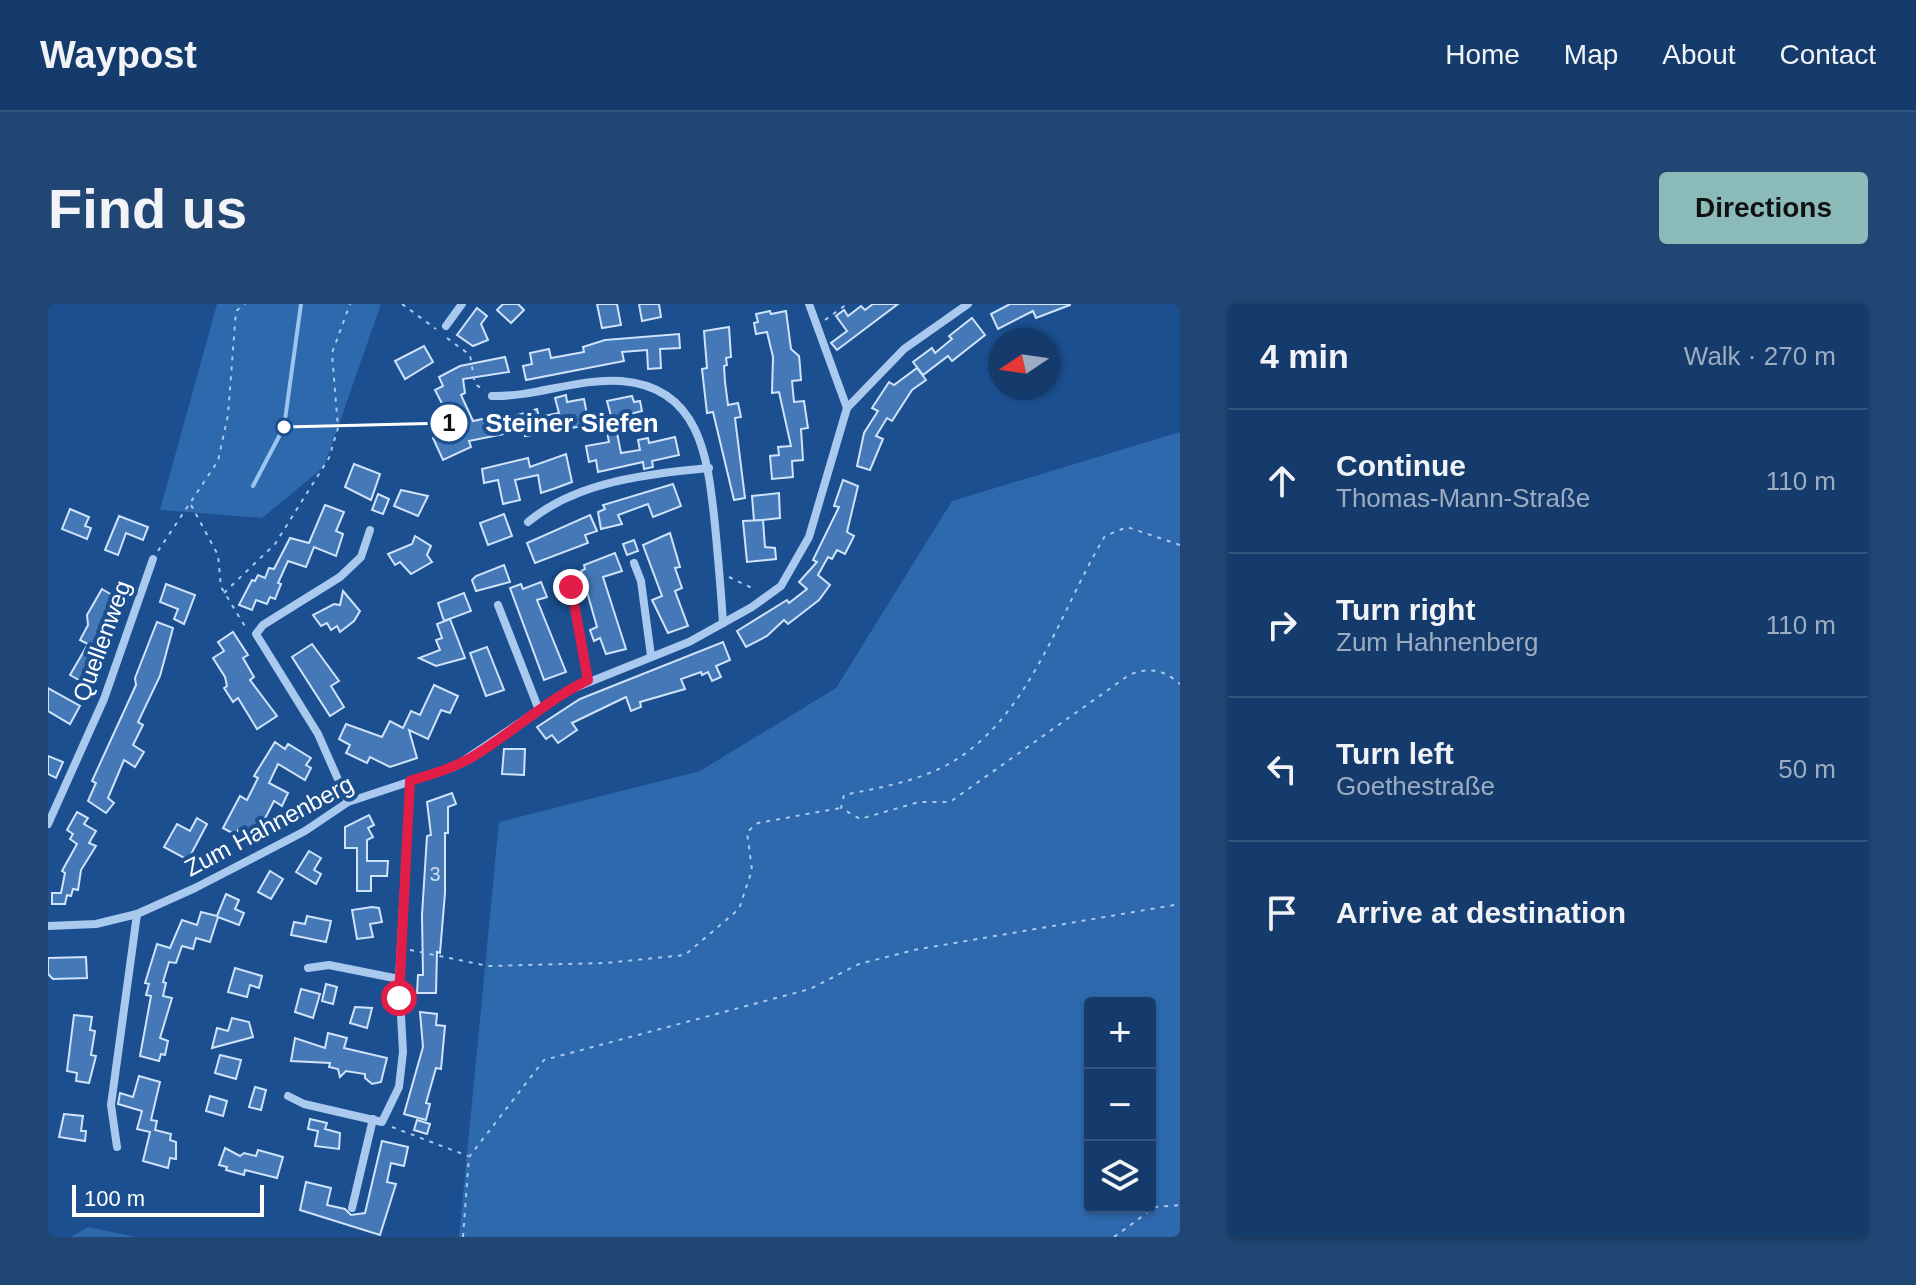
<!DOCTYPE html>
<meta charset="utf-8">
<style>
body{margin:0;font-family:Helvetica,sans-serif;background:#214673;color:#f1f3f6}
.controls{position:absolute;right:24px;bottom:24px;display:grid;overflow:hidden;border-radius:8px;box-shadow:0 2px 6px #0004}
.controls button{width:72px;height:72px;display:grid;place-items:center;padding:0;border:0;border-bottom:2px solid #33557e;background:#143b6b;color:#f1f3f6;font:40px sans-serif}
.compass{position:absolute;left:940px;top:24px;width:72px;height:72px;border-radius:50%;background:#143b6b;box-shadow:0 2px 6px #0004;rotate:257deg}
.scale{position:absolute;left:24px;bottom:20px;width:192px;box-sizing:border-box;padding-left:8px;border:4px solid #fff;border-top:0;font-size:22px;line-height:28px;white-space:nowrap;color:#fff;-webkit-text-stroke:6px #1b4f8f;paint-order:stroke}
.stop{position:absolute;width:24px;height:24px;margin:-18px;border:6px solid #e11d48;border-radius:50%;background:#fff}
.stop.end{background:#e11d48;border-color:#fff;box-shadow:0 2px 8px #0008}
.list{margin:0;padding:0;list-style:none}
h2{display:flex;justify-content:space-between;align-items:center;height:104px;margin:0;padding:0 32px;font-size:34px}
h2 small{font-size:26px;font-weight:400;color:#9dadc1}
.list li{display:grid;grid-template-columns:52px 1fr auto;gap:24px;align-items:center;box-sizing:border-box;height:144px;padding:0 32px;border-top:2px solid #33557e}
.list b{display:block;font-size:30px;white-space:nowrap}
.list p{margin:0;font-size:26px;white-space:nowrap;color:#9dadc1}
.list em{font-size:26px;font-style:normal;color:#9dadc1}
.icon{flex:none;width:44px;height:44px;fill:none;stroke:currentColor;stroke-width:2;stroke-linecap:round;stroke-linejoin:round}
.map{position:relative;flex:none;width:1132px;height:933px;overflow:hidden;border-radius:8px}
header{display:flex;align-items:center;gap:48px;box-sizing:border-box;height:112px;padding:0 40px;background:#143b6b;border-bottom:2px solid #33557e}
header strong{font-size:38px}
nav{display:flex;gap:44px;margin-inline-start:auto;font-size:28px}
.intro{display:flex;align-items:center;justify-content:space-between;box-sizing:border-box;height:192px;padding:0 48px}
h1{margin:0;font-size:56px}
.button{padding:20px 36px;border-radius:8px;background:#8bbbb9;color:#111;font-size:28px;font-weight:700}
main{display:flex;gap:48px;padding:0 48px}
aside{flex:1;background:#143b6b;border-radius:8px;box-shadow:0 2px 6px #0004}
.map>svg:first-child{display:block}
.green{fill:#2e69ad;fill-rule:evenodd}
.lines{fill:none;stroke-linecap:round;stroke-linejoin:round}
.stream{stroke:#9cc4f0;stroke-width:4}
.building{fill:#4478b7;stroke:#cfe3fa;stroke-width:2}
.path{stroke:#a9c9ee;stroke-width:2;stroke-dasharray:4 6;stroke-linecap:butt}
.street{stroke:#a9c9ee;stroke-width:8}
.route{stroke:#e11d48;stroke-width:10}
.labels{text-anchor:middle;stroke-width:8;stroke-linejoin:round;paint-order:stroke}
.number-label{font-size:20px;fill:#d0dded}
.street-label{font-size:24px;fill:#fff;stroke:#1b4f8f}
.leader{fill:none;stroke:#fff;stroke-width:3}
.callout-dot{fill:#fff;stroke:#1b4f8f;stroke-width:3}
.mark-label{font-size:24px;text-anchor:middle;font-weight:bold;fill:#111}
.callout-label{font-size:26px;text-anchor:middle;font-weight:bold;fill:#fff;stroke:#1b4f8f;stroke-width:8;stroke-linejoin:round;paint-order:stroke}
</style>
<header>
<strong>Waypost</strong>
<nav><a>Home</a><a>Map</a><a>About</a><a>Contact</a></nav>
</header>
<div class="intro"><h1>Find us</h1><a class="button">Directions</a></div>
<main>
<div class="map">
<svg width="1132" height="933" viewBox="0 0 1132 933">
<rect width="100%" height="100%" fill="#1b4f8f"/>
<g class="green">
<polygon points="169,0 333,0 276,163 214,214 112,206"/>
<path d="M 1132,128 L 1132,933 L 411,933 L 451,518 L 652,467 L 788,384 L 904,197 ZM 1102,699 L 1102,903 L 1042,903 L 1042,699 Z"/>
<polygon points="40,923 88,933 23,933"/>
</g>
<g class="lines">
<polyline class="stream" points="205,182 236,123 253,0"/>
</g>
<g class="building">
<polygon points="455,0 470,0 476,6 463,19 449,6"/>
<polygon points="549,0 569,0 573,21 554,24"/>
<polygon points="591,0 611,0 613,13 594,17"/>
<polygon points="825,0 850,0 789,46 783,39 799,27 788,12 796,6 800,12 813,2 817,6"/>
<polygon points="962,0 1022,0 1022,1 988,14 985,7 950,25 943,10"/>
<polygon points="429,4 439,12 433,20 440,36 425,42 409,31"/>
<polygon points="722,7 723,10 738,7 743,45 751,52 752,62 753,76 744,77 746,98 756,97 760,124 753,125 755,156 744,157 745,173 724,175 722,152 731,151 730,143 743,142 731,88 724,89 725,53 719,28 708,30 706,19 710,18 708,10"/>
<polygon points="924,14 937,31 904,57 900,52 875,71 865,58 884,44 887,49 904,35 901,32"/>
<polygon points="681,23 683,53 678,54 679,61 676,62 677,78 680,101 690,99 693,113 687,114 697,194 686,196 665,108 659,109 654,65 659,64 656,27"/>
<polygon points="631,30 632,44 612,45 613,64 600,65 599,46 574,48 576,57 478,76 475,62 484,60 482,49 501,45 503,54 536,48 535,43 557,36"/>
<polygon points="376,42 385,58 357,75 347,57"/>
<polygon points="457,53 461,68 415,75 417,89 413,91 425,117 453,111 454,116 489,105 491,113 511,109 507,94 518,91 519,98 536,95 541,121 477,132 476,126 421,137 423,143 395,156 385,134 399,128 396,120 403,117 387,86 395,82 391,73 412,62"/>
<polygon points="869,64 878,76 864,86 844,117 839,114 828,132 835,135 822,166 809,162 816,129 830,107 824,104 841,78 846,81"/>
<polygon points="584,92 586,98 592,97 594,107 582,110 585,120 568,124 573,149 592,146 590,136 600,134 601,139 627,133 631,151 604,157 605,163 596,165 595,158 550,168 548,156 541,158 538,142 561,138 556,113 563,112 559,97"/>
<polygon points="518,150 524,178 505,185 493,189 490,171 467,176 472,196 455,200 450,176 436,179 434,165 480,154 482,163"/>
<polygon points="306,160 332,170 323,196 297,183"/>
<polygon points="795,176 810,182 799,228 806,232 797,250 789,246 784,255 780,253 770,271 782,281 771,296 740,320 736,316 719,332 698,343 689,327 739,296 741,299 759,285 751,278 769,258 765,256 791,203 786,202"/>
<polygon points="625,180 633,202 605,213 600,200 570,211 574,220 553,225 550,208 557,205 555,201"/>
<polygon points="353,186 380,192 370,212 346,202"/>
<polygon points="731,189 732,214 706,217 704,192"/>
<polygon points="330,190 341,195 335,210 324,206"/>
<polygon points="277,201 296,208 288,227 295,230 288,252 266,243 258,263 240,257 230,279 233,280 227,295 222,293 219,300 208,296 204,306 191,301 204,276 207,277 210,271 217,274 221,264 226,265 242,234 261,239"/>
<polygon points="22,205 41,213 37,222 43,224 39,235 14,225"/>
<polygon points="456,210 464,232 440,241 432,219"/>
<polygon points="542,211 549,227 537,231 540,239 487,259 479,239"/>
<polygon points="71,212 100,223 95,236 78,229 70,251 57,246"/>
<polygon points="715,216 717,243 727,244 728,255 699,258 695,217"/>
<polygon points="622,229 632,263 627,264 634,284 627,287 640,322 620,329 604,296 614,292 595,241"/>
<polygon points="367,232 383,242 379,251 384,258 363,270 352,258 347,261 340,250 364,240"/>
<polygon points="586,236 590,247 579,251 575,240"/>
<polygon points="567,249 574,267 555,273 578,345 558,350 552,334 546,337 542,326 549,323 533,267 537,265 536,261"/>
<polygon points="456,261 462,278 428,287 424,276 428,272"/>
<polygon points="493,278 499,293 489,296 518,368 496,376 462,284 473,280 475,285"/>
<polygon points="118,280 147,291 136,320 126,315 130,305 112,298"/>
<polygon points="54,285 74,297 59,321 65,324 45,360 53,365 43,383 22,371 40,340 32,336 40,321 39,311"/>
<polygon points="295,287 312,307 306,317 292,328 289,322 283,326 279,319 273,322 265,311 286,300 292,301"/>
<polygon points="416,289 423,307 396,317 390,299"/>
<polygon points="402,315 417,354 388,362 371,354 392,346 388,336 394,334 389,320"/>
<polygon points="109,318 125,324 112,372 90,418 95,421 85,441 96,448 87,463 76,456 60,494 66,499 58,509 40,497 48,479 44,477 88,381 87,374"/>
<polygon points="185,328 200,351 195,354 206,373 202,376 229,412 209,425 190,394 185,398 176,384 179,382 177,373 165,354 176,347 170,338"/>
<polygon points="675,338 682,356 668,362 673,373 664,377 660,368 654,371 653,368 633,375 637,385 592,398 593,403 583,407 578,393 524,419 529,426 510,439 504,431 498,435 489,423 532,395"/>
<polygon points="264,340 291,377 283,382 296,403 282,412 244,353"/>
<polygon points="439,343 456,386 438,392 422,349"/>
<polygon points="386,381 410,392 402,409 393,406 380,435 361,426 369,454 342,463 322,453 319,459 298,449 302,441 291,435 298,420 334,433 342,417 355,424 363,407 372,411"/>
<polygon points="0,384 32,402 22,420 0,407"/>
<polygon points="227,438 237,445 240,440 263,454 258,461 263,464 257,476 230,460 221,479 240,489 234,502 226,497 207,534 190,526 188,531 175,524 192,492 199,496 210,474 206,472"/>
<polygon points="456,445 477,445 476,471 454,470"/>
<polygon points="0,452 15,458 8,474 0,470"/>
<polygon points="404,489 408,500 400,503 400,529 397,529 397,589 392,649 389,648 388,689 369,689 370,671 375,671 374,611 379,532 383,531 379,498"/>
<polygon points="29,508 40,514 36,520 48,527 41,539 48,542 33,566 30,586 25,585 23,592 19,591 17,600 4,600 4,589 13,589 17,569 14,567 29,540 22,535 25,530 19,526"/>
<polygon points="321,511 326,521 320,524 325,533 319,536 319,557 340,557 339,572 323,572 323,587 309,587 309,544 297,544 297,523"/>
<polygon points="149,514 159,520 140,556 116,543 129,520 142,527"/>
<polygon points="261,547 273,554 266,566 273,570 268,580 248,568"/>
<polygon points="222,567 235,575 223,595 210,588"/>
<polygon points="178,590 191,596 187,605 196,609 191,621 170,613 162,638 148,634 145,645 134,642 128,659 121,658 115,678 118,679 115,692 124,694 112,734 120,737 117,751 113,750 111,757 92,752 103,692 98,691 101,680 97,679 109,640 122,644 134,616 149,621 153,608 169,612"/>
<polygon points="324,603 331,604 334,618 322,620 325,633 309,635 304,606"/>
<polygon points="259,612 283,617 278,638 243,631 246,618 257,620"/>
<polygon points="38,653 39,674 5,675 0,670 0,654"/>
<polygon points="187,664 214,672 211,684 202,681 199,693 180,688"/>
<polygon points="278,680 289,683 285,700 274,697"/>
<polygon points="253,685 272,690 265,714 247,708"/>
<polygon points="307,703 324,704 319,724 302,719"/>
<polygon points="372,708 389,710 388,721 397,722 393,765 388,764 378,799 382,800 378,816 356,810 375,743"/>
<polygon points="26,711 44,713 42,726 47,727 43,751 48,752 41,779 28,777 29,769 19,767"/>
<polygon points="184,714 201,718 205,733 164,744 169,724 180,727"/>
<polygon points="280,729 299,734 296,744 339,754 333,778 324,780 317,774 317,770 298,767 292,773 290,765 281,763 282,759 243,757 247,734 277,744"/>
<polygon points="172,751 193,756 188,775 167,769"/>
<polygon points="91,772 112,778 103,816 109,817 107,826 123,830 122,836 128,838 128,855 122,854 120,864 95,857 102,828 89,825 94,807 70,800 72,789 85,793"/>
<polygon points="207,783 218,786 213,806 201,803"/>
<polygon points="162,792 179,797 175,812 158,807"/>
<polygon points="16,810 35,812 33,827 38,827 37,837 11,833"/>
<polygon points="262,815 279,819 277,825 292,829 291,845 267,842 270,827 260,825"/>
<polygon points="369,816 382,820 379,830 366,826"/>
<polygon points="334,837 360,843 356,862 343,859 339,878 348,880 332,931 252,906 258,878 283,884 279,901 297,905 303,911 317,909"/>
<polygon points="177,844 192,852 196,849 208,852 210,846 235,853 229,874 197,866 196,871 178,866 179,863 171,861"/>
</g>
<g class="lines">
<g class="path">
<polyline points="354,0 388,25"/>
<polyline points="777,16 799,0"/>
<polyline points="399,34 422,51 427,80 437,87"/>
<polyline points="143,201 170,251 173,283 198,324"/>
<path d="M 1132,241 L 1079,223 L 1057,232 C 1011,308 981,418 897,462 C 866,478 830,484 796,491 L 793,504 L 812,515 L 871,498 L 902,498 L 1081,371 C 1101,363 1115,365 1132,380"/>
<polyline points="110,247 170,157 180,111 188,7 197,0"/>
<polyline points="681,273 708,286"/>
<polyline points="176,289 227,240 281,154 290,124 284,49 302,0"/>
<polyline points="362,646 440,662 557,659 637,651 691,605 704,566 699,528 710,519 792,504"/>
<polyline points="344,823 420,852"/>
<polyline points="415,933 421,853 496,756 762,685 811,660 866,646 1132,600"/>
<polyline points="1066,933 1107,903 1132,901"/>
</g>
<g class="street">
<polyline points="761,0 799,104"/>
<polyline points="398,22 414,0"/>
<path d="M 444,92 C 488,93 530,74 573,77 C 654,83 660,157 667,221 C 670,253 673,286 675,319"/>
<path d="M 480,218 C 529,177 600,170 661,164"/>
<polyline points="586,259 593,277 603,352"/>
<polyline points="523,283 540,376"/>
<polyline points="450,301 491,406"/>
<polyline points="300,498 270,430 208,330 215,321 292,273 313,253 322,226"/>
<polyline points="0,520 56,395 105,255"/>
<polyline points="0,622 48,620 89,610 147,584 257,527 300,498 406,463 519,387 641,338 704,303 733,282 761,233 799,104 856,45 920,0"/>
<polyline points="260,664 281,661 351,675"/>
<polyline points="240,792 256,800 334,818 351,783 355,748 351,675 362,477"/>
<polyline points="69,843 63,801 89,610"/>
<polyline points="304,904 325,815"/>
</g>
</g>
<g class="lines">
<path class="route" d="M 351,694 L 362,477 C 384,470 406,464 426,452 C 465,428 499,396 540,376 L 523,283"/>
</g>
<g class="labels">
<g class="number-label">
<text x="387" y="577">3</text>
</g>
<g class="street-label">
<text transform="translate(54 337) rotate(-70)" y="8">Quellenweg</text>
<text transform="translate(221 522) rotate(-28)" y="8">Zum Hahnenberg</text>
</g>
</g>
<path class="leader" d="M236 123L401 119"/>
<g class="callout-dot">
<circle cx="236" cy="123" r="8"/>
<circle cx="401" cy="119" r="20"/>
</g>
<g class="mark-label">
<text x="401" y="127">1</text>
</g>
<g class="callout-label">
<text x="524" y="128">Steiner Siefen</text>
</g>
</svg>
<div class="controls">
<button>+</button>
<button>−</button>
<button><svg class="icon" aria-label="layers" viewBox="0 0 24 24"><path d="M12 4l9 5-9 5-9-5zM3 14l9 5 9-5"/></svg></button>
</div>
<svg class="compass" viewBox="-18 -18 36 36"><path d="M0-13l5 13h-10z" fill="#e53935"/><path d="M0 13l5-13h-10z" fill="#9dadc1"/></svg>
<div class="scale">100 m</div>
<div class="stop" style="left:351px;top:694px"></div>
<div class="stop end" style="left:523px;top:283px"></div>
</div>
<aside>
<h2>4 min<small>Walk · 270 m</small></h2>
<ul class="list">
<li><svg class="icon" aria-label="ahead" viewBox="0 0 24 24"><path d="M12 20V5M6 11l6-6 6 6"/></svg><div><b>Continue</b><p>Thomas-Mann-Straße</p></div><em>110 m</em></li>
<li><svg class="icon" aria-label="right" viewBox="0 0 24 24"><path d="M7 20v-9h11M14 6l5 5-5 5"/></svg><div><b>Turn right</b><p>Zum Hahnenberg</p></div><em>110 m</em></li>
<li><svg class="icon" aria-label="left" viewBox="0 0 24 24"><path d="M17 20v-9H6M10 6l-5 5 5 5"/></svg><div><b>Turn left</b><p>Goethestraße</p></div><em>50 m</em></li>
<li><svg class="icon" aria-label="arrive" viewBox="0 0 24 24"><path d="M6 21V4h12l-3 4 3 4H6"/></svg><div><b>Arrive at destination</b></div></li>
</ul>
</aside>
</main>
